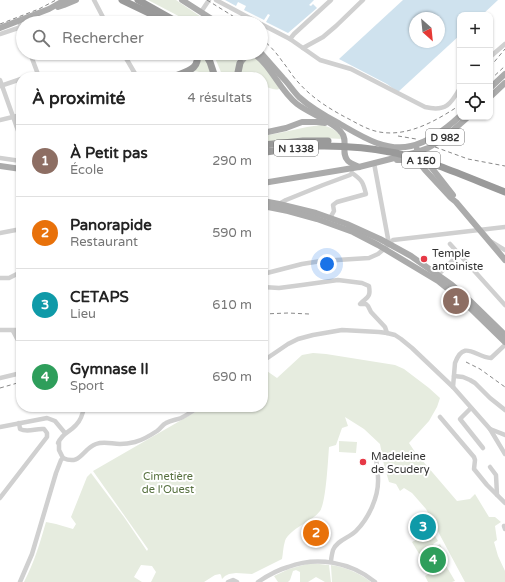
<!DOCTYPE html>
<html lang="fr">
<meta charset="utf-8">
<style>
body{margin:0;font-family:"Varela Round",sans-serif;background:#f2f2f2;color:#222}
.controls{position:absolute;right:12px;top:12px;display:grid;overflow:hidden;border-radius:8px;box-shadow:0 1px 3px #0004}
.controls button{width:36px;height:36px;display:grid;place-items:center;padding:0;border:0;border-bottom:1px solid #e0e0e0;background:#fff;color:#222;font:20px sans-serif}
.compass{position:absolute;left:409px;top:12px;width:36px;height:36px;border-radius:50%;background:#fff;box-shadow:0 1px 3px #0004;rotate:153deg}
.you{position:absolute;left:327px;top:264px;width:14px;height:14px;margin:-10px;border:3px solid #fff;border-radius:50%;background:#1a73e8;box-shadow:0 0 0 6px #1a73e833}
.badge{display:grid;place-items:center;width:26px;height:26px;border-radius:50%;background:#d93025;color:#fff;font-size:13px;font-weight:700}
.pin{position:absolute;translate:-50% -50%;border:2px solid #fff;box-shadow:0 1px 4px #0006}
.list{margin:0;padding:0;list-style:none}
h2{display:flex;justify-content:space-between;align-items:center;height:52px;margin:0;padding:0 16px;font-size:17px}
h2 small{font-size:13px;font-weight:400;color:#767676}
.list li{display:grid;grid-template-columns:26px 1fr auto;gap:12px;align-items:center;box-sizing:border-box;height:72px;padding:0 16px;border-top:1px solid #e0e0e0}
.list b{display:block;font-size:15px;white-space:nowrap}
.list p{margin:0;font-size:13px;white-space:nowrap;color:#767676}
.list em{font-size:13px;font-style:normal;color:#767676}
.icon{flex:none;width:22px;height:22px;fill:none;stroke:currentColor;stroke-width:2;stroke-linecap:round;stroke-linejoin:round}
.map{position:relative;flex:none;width:505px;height:582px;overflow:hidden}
.search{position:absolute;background:#fff;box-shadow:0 1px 3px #0004;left:16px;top:16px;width:252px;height:44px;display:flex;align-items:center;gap:10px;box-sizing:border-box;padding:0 14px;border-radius:22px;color:#767676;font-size:15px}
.panel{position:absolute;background:#fff;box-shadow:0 1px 3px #0004;left:16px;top:72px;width:252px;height:340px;border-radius:16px}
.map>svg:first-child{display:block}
.green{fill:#e6ecdf}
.water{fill:#cfe2ee;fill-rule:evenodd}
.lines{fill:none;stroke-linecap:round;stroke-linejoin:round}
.minor{stroke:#d0d0d0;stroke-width:4.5}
.major{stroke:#ababab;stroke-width:6}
.highway{stroke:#9a9a9a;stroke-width:7}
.rail{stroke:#888;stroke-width:1;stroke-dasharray:4 3;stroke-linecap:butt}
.poi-dot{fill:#e63946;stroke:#fff;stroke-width:1.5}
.labels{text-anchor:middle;stroke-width:4;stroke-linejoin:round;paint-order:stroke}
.shield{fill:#fff;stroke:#707070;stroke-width:1}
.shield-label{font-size:10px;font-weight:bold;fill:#333}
.poi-label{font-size:11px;fill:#333;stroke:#fff;text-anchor:start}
.park-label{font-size:11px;fill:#56703f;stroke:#fff}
</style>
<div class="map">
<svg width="505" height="582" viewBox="0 0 505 582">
<rect width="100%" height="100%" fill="#fff"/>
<g class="green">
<polygon points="148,0 176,0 210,23 189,23 188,21"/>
<path d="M 198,53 L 201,53 L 206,59 L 213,77 L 204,77 C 202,72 197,70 192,72 Z"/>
<polygon points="213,53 238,53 235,77 223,77"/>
<path d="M 251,55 L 256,57 L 279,85 L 279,89 C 274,91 268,87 263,85 L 263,77 L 247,77 L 244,76 L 243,77 L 240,77 L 242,61 Z"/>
<path d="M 321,125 C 331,127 337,130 343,139 L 323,138 L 263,143 L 263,136 L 284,132 L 307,127 Z"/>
<path d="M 313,353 L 326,354 L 395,365 L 404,369 L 429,388 L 440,398 L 437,407 L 429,421 L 409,443 L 415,452 L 457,501 L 470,499 L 475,494 L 489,517 L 495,517 L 501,522 L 495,526 L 497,540 L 494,542 L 498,556 L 505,571 L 505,582 L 465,582 L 426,509 L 412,493 L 404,488 L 400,491 L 396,484 L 389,482 L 384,465 L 380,444 L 364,429 L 345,417 L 348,426 L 342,428 L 336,445 L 329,447 C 328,460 326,503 320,511 C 313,521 289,529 285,541 C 283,547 283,554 282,559 L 252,574 L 236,573 L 229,574 L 225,576 L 222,579 L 221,575 L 220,574 L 215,575 L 204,582 L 151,582 L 156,572 L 152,566 L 141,565 L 134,577 L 142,582 L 24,582 C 34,563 40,543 46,522 L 56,524 L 73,529 L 76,524 L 71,517 L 87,477 L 91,473 L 124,517 L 147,551 L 148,549 L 93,471 L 204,407 L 263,407 L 263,370 L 264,369 L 277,378 L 302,355 Z"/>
<polygon points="339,441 357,442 356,453 339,452"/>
<polygon points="432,531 438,541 433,544 435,547 440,544 445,555 440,558 443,564 437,567 438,568 445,564 455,581 452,582 428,582 425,576 433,571 430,564 427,565 423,557 421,557 412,542"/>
<polygon points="307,564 319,564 329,565 331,582 325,582 316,577 308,582 300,582 300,572 296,570 293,571 290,580 288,582 278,582 274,576 289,569"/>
<path d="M 331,565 C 346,567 359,573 371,582 L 332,582 L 331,566 Z"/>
</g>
<g class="water">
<polygon points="225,0 314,0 309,5 311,6 313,4 317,8 288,33 266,22 270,15 268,14 264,20 244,10 246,6 238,2 236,6"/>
<path d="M 403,0 L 498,0 L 482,15 L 460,15 L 460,35 L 398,92 L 387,84 L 339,59 ZM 415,18 L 439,18 L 439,42 L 415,42 Z"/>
</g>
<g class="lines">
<g class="minor">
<polyline points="94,0 106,23"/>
<polyline points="216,0 259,23"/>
<polyline points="201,12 209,0"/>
<path d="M 261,24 L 290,39 L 320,60 L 351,69 L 425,107 C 446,112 451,104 460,88"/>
<polyline points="20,25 23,33"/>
<polyline points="0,34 21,27"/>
<polyline points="290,39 294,34 331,0"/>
<polyline points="303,48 323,37 336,26 363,0"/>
<polyline points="30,53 39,77"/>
<polyline points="123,53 137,77"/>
<polyline points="490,57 505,44"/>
<polyline points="28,77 38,74"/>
<polyline points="0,80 21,139"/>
<polyline points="0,86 21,79"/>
<polyline points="0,120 21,115"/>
<polyline points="0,158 21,161"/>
<polyline points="374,163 389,244"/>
<polyline points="279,204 286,200 323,185 350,175 352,173"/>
<polyline points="263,214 268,206"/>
<path d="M 330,218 L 334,211 L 333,205 L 337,202 L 366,194 C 363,182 362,180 352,173"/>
<polyline points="19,229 21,241"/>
<polyline points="0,233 21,229"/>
<polyline points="490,241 505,250"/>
<polyline points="450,244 505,305"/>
<polyline points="263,274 302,264 321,261 369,258 378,254 384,249 393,240 505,227"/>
<polyline points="438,275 459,254"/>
<polyline points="0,278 9,278 21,272"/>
<path d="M 263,287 L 279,288 L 302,285 L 338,280 L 362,283 L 369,286 C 371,298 367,297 360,304 L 366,304 L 368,306 L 371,312 L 385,327 L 387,333"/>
<polyline points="0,330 21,330"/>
<polyline points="13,331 21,346"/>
<polyline points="263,361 288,344 298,339 313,335 342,330 379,332 387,333 395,335 401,339 412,348 453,387 490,429 505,435"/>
<polyline points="454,376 463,377 470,380 475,383 490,398 505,410"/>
<polyline points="0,378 21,373"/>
<path d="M 453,387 L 455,363 C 464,339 475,357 491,358 L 505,345"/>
<polyline points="471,408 460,419 483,448"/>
<polyline points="440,417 474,457 475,460 474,469 487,485 505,503"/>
<polyline points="0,427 47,418 55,421 65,433"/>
<polyline points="490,429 505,454"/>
<path d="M 59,442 L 59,450 L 63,458 C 81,466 82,449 96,444 C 104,441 112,444 120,444 C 125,444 131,443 135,442 C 143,440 151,435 157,431 C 161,428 162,425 166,423 C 171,420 176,420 181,418 C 187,415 193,411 199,407"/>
<path d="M 58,443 C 63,432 69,433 76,425 C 81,420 83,413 84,407"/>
<polyline points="490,467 496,475 497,495"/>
<path d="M 0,498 L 47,437 L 47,433 L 44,429 C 36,428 28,433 20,429 L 19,423"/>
<polyline points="504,526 505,529"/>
<path d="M 331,562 C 331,559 332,554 333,550 C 337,540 349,538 356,531 C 369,518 379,496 378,478 C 378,472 377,465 376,459"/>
<polyline points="20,582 32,554 56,473 61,460 63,458"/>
<polyline points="228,582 233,580 237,582"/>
<path d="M 258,582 C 267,576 277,570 288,567 C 317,556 351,562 375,582"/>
</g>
<g class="major">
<polyline points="182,0 218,23"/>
<polyline points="58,7 64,5 76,0"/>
<polyline points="0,28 49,9 65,0"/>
<path d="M 253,53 C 272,66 279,90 297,104 C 310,114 332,121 341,132 C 349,140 340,153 348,161 C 351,164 356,165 359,167"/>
<path d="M 261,53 C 268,61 276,70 283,78 C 289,84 293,91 299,97 C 311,108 325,116 340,124 C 361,136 385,152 411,146 C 429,142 446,129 460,116"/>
<polyline points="240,63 246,56 253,53"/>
<polyline points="490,88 505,74"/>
<polyline points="490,97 505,83"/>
<polyline points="263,133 286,128 302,122 317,122 325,123"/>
<polyline points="417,149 453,195"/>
<polyline points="415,157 425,170 451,198 456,202 505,260"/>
<polyline points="397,160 405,160 419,162"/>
<polyline points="0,166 21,169"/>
<polyline points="263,183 359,167 414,153 428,148 443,139 468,117"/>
<polyline points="263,201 279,204 316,213 347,224 380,239 411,256 452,285 467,298 505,335"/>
<polyline points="263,206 288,211 317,219 353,232 378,245 438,281 464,302 505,342"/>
</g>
<g class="highway">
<polyline points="122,0 170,23"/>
<polyline points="138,0 179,23"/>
<polyline points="205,53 210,62 215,77"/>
<path d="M 176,76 C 188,71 200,69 197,53"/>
<polyline points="237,77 240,63"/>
<polyline points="263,145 303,141 328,141"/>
<path d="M 263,152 C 283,151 303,145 324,146 C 348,146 372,148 396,153 C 434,162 469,178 505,192"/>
</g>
<g class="rail">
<polyline points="207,0 244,23"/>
<polyline points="0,24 39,9 56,0"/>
<path d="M 261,38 C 269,45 276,52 282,61 C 288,68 292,76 298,82 C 311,97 328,108 345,117 C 355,122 364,128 375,131 C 405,139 436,121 460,105"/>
<polyline points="490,67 505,49"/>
<polyline points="490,80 505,66"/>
<polyline points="398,136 416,139"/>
<polyline points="435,147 468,159 505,166"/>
<polyline points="263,314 288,313 309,314"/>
<polyline points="466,362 480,369 505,387"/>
<polyline points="0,388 21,382"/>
</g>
</g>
<g class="poi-dot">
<circle cx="424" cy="259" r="4"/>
<circle cx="363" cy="462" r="4"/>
</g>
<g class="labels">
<g class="shield">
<rect x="426" y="129" width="38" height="16" rx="3"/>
<rect x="274" y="140" width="44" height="16" rx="3"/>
<rect x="402" y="152" width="38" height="16" rx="3"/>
</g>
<g class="shield-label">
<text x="445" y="141">D 982</text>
<text x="296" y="152">N 1338</text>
<text x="421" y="164">A 150</text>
</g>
<g class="poi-label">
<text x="432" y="257">Temple<tspan x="432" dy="13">antoiniste</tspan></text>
<text x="371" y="460">Madeleine<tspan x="371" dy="13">de Scudery</tspan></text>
</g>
<g class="park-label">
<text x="168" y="480">Cimetière<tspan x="168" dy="13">de l'Ouest</tspan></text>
</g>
</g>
</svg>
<div class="controls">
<button>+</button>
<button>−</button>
<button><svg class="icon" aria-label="locate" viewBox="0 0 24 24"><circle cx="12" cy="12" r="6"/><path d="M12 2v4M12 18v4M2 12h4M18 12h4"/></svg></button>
</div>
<svg class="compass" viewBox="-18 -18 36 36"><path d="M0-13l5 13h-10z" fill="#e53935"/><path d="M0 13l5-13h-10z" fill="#767676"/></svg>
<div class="you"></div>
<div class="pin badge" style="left:456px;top:301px;background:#8d6e63">1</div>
<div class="pin badge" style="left:316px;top:533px;background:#e8710a">2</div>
<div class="pin badge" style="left:423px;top:527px;background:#0f9aa8">3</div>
<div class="pin badge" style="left:433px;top:560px;background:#2e9e5b">4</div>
<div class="search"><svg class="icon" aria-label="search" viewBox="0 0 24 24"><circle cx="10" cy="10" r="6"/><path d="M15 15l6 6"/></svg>Rechercher</div>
<section class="panel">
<h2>À proximité<small>4 résultats</small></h2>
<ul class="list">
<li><span class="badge" style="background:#8d6e63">1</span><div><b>À Petit pas</b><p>École</p></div><em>290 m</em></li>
<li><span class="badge" style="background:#e8710a">2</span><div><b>Panorapide</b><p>Restaurant</p></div><em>590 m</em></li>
<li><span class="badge" style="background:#0f9aa8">3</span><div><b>CETAPS</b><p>Lieu</p></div><em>610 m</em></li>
<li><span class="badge" style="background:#2e9e5b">4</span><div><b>Gymnase II</b><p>Sport</p></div><em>690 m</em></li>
</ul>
</section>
</div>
